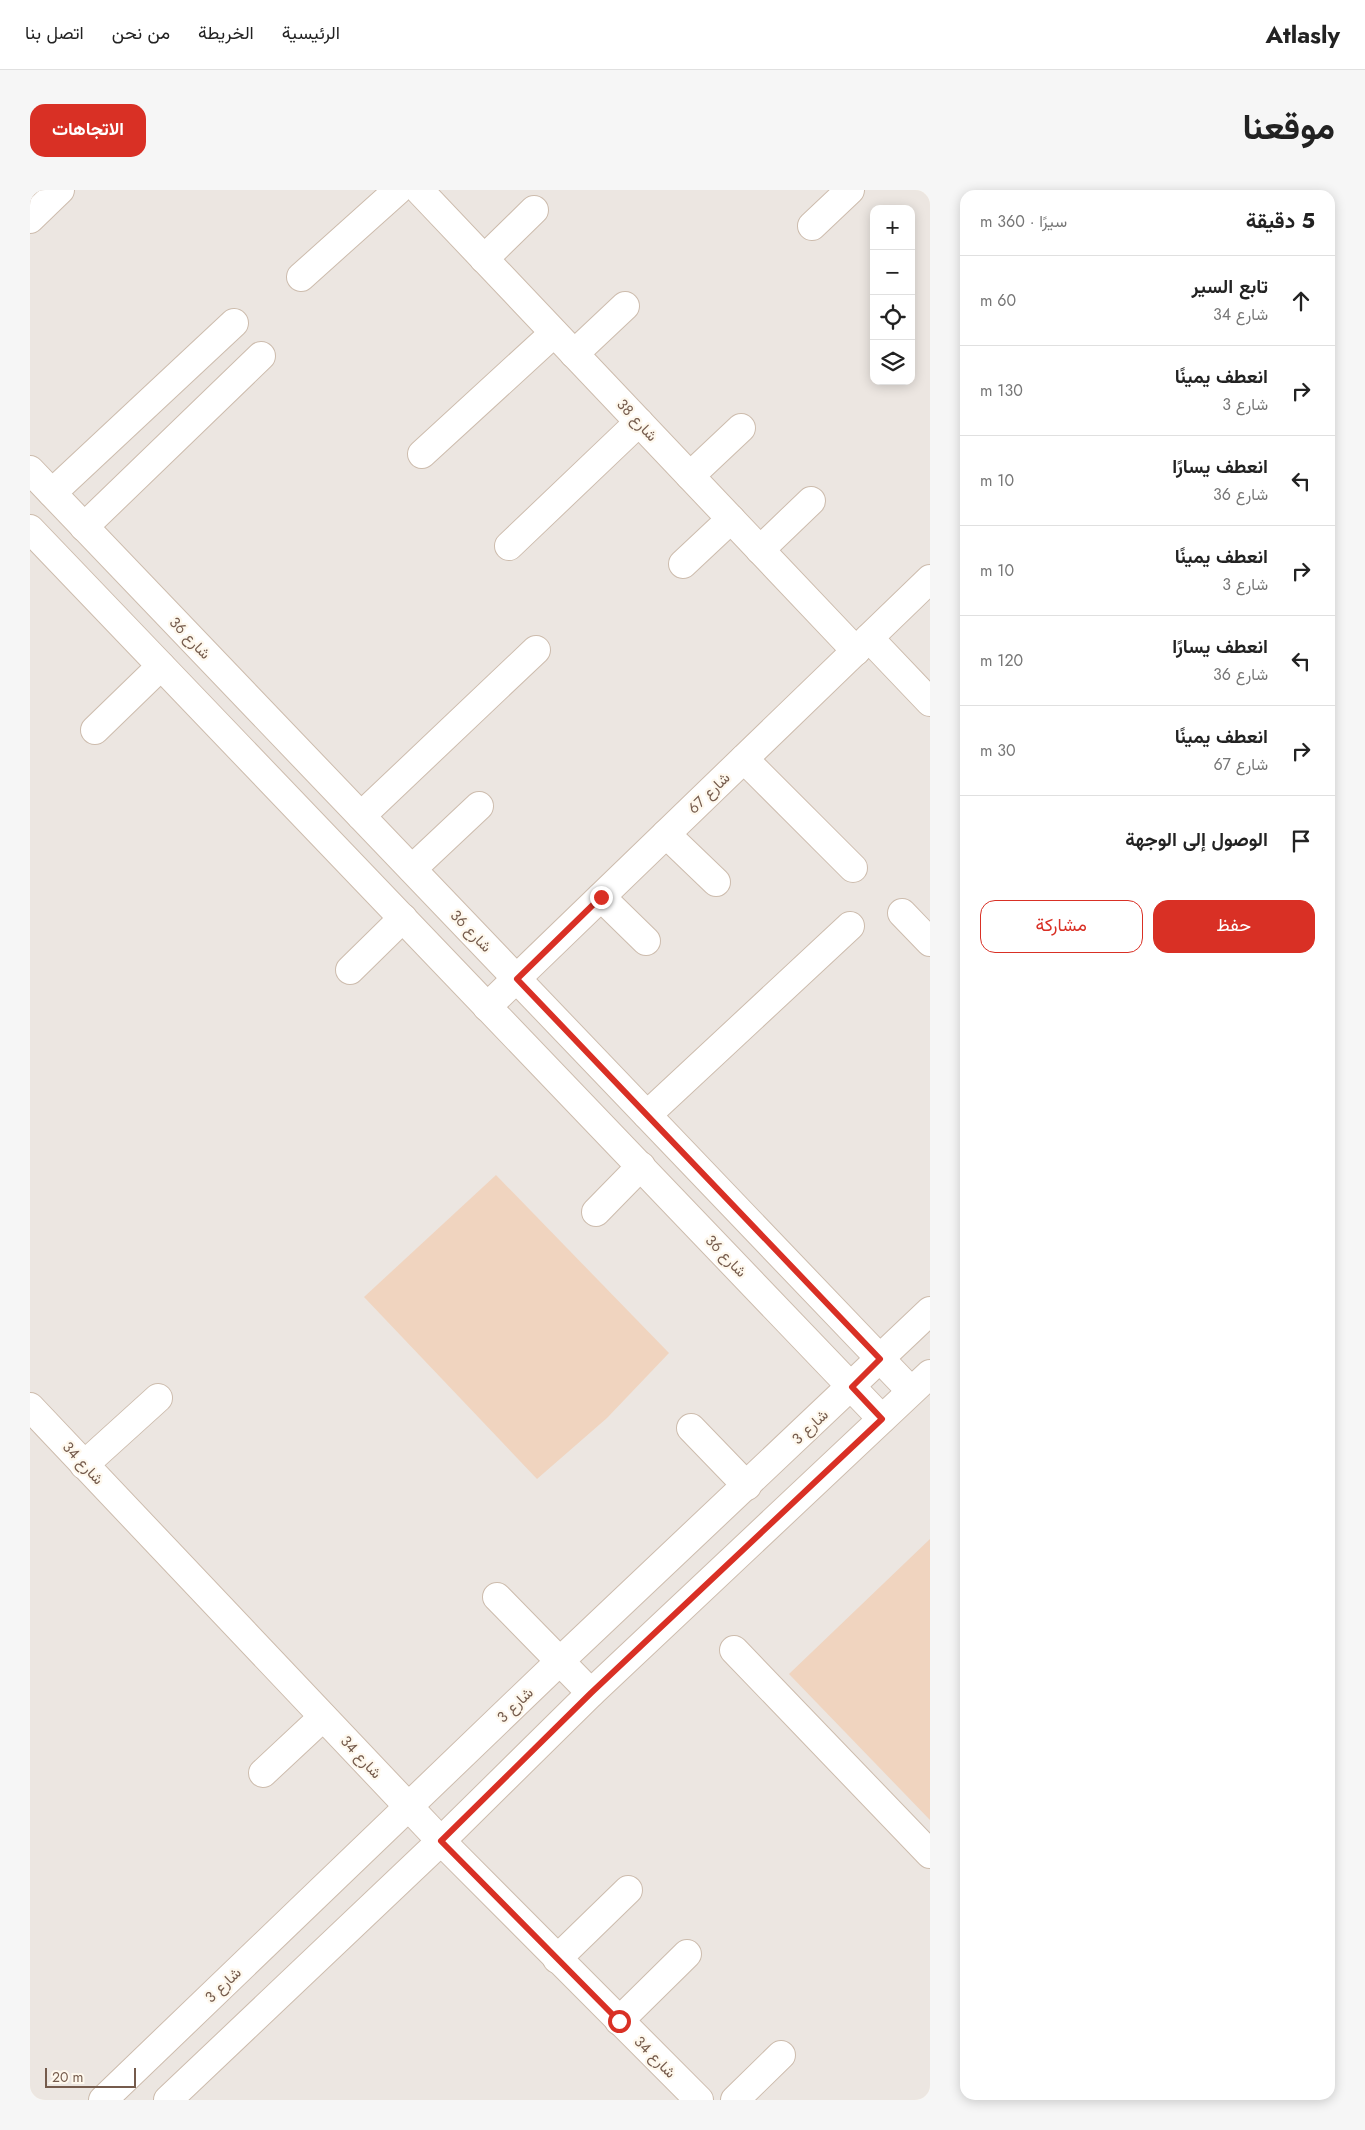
<!DOCTYPE html>
<html lang="ar">
<meta charset="utf-8">
<style>
body{margin:0;font-family:Jost,Vazirmatn,sans-serif;background:#f6f6f6;color:#222;direction:rtl}
.controls{position:absolute;right:15px;top:15px;display:grid;overflow:hidden;border-radius:10px;box-shadow:0 2px 12px #0003}
.controls button{width:45px;height:45px;display:grid;place-items:center;padding:0;border:0;border-bottom:1px solid #e0e0e0;background:#fff;color:#222;font:25px sans-serif}
.scale{position:absolute;left:15px;bottom:12px;width:91px;box-sizing:border-box;padding-left:5px;border:2px solid #755b4c;border-top:0;font-size:14px;line-height:18px;white-space:nowrap;color:#755b4c;-webkit-text-stroke:4px #fef8ed;paint-order:stroke}
.stop{position:absolute;width:15px;height:15px;margin:-11px;border:4px solid #d93025;border-radius:50%;background:#fff}
.stop.end{background:#d93025;border-color:#fff;box-shadow:0 1px 5px #0008}
.list{margin:0;padding:0;list-style:none}
h2{display:flex;justify-content:space-between;align-items:center;height:65px;margin:0;padding:0 20px;font-size:21px}
h2 small{font-size:16px;font-weight:400;color:#767676}
.list li{display:grid;grid-template-columns:32px 1fr auto;gap:15px;align-items:center;box-sizing:border-box;height:90px;padding:0 20px;border-top:1px solid #e0e0e0}
.list b{display:block;font-size:19px;white-space:nowrap}
.list p{margin:0;font-size:16px;white-space:nowrap;color:#767676}
.list em{font-size:16px;font-style:normal;color:#767676}
.actions{display:flex;gap:10px;padding:15px 20px}
.actions a{flex:1;padding:11px 0;border:1px solid #d93025;border-radius:15px;text-align:center;font-size:18px;color:#d93025}
.actions .main{background:#d93025;color:#fff}
.icon{flex:none;width:28px;height:28px;fill:none;stroke:currentColor;stroke-width:2;stroke-linecap:round;stroke-linejoin:round}
.map{position:relative;flex:none;width:900px;height:1910px;overflow:hidden;direction:ltr;border-radius:15px}
header{display:flex;align-items:center;gap:30px;box-sizing:border-box;height:70px;padding:0 25px;background:#fff;border-bottom:1px solid #e0e0e0}
header strong{font-size:24px}
nav{display:flex;gap:28px;margin-inline-start:auto;font-size:18px}
.intro{display:flex;align-items:center;justify-content:space-between;box-sizing:border-box;height:120px;padding:0 30px}
h1{margin:0;font-size:35px}
.button{padding:12px 22px;border-radius:15px;background:#d93025;color:#fff;font-size:18px;font-weight:700}
main{display:flex;gap:30px;padding:0 30px}
aside{flex:1;background:#fff;border-radius:15px;box-shadow:0 2px 12px #0003}
.map>svg:first-child{display:block}
.industrial{fill:#ece6e1;fill-rule:evenodd}
.building{fill:#f0d4bf}
.lines{fill:none;stroke-linecap:round;stroke-linejoin:round}
.minor-casing{stroke:#cdbcad;stroke-width:30}
.minor{stroke:#fff;stroke-width:28}
.route{stroke:#d93025;stroke-width:6}
.labels{text-anchor:middle;stroke-width:4.5;stroke-linejoin:round;paint-order:stroke}
.street-label{font-size:15px;fill:#755b4c;stroke:#fef8ed}
</style>
<header>
<strong>Atlasly</strong>
<nav><a>الرئيسية</a><a>الخريطة</a><a>من نحن</a><a>اتصل بنا</a></nav>
</header>
<div class="intro"><h1>موقعنا</h1><a class="button">الاتجاهات</a></div>
<main>
<aside>
<h2>5 دقيقة<small>سيرًا · 360 m</small></h2>
<ul class="list">
<li><svg class="icon" aria-label="ahead" viewBox="0 0 24 24"><path d="M12 20V5M6 11l6-6 6 6"/></svg><div><b>تابع السير</b><p>شارع 34</p></div><em>60 m</em></li>
<li><svg class="icon" aria-label="right" viewBox="0 0 24 24"><path d="M7 20v-9h11M14 6l5 5-5 5"/></svg><div><b>انعطف يمينًا</b><p>شارع 3</p></div><em>130 m</em></li>
<li><svg class="icon" aria-label="left" viewBox="0 0 24 24"><path d="M17 20v-9H6M10 6l-5 5 5 5"/></svg><div><b>انعطف يسارًا</b><p>شارع 36</p></div><em>10 m</em></li>
<li><svg class="icon" aria-label="right" viewBox="0 0 24 24"><path d="M7 20v-9h11M14 6l5 5-5 5"/></svg><div><b>انعطف يمينًا</b><p>شارع 3</p></div><em>10 m</em></li>
<li><svg class="icon" aria-label="left" viewBox="0 0 24 24"><path d="M17 20v-9H6M10 6l-5 5 5 5"/></svg><div><b>انعطف يسارًا</b><p>شارع 36</p></div><em>120 m</em></li>
<li><svg class="icon" aria-label="right" viewBox="0 0 24 24"><path d="M7 20v-9h11M14 6l5 5-5 5"/></svg><div><b>انعطف يمينًا</b><p>شارع 67</p></div><em>30 m</em></li>
<li><svg class="icon" aria-label="arrive" viewBox="0 0 24 24"><path d="M6 21V4h12l-3 4 3 4H6"/></svg><div><b>الوصول إلى الوجهة</b></div></li>
</ul>
<div class="actions"><a class="main">حفظ</a><a>مشاركة</a></div>
</aside>
<div class="map">
<svg width="900" height="1910" viewBox="0 0 900 1910">
<rect width="100%" height="100%" fill="#fcf4e7"/>
<path class="industrial" d="M 0,0 L 900,0 L 900,1910 L 0,1910 ZM 844,19 L 881,19 L 881,191 L 844,191 Z"/>
<g class="building">
<polygon points="466,985 639,1163 577,1228 507,1289 334,1107"/>
<polygon points="900,1349 900,1630 759,1484"/>
</g>
<g class="lines">
<g class="minor-casing">
<g id="minor">
<polyline points="389,0 826,461"/>
<polyline points="0,29 30,0"/>
<polyline points="782,36 820,0"/>
<polyline points="454,69 504,20"/>
<polyline points="271,87 368,0"/>
<polyline points="544,164 595,116"/>
<polyline points="392,264 524,143"/>
<polyline points="0,280 881,1201"/>
<polyline points="660,286 711,238"/>
<polyline points="22,303 204,133"/>
<polyline points="54,337 231,166"/>
<polyline points="0,339 852,1229"/>
<polyline points="479,356 609,232"/>
<polyline points="730,360 781,311"/>
<polyline points="653,374 701,329"/>
<polyline points="839,448 900,512"/>
<polyline points="65,540 131,476"/>
<polyline points="714,569 823,678"/>
<polyline points="331,626 506,460"/>
<polyline points="636,644 686,692"/>
<polyline points="382,679 449,616"/>
<polyline points="571,707 616,751"/>
<polyline points="872,723 900,752"/>
<polyline points="320,780 373,728"/>
<polyline points="457,817 900,389"/>
<polyline points="617,925 820,736"/>
<polyline points="566,1022 611,976"/>
<polyline points="0,1217 411,1651 669,1910"/>
<polyline points="661,1238 717,1296"/>
<polyline points="54,1275 128,1208"/>
<polyline points="467,1407 561,1503"/>
<polyline points="704,1460 900,1664"/>
<polyline points="233,1583 293,1527"/>
<polyline points="527,1769 598,1700"/>
<polyline points="589,1831 657,1764"/>
<polyline points="73,1910 530,1471 900,1121"/>
<polyline points="138,1910 411,1651 561,1503 900,1184"/>
<polyline points="705,1910 751,1865"/>
</g>
</g>
<use href="#minor" class="minor"/>
</g>
<g class="lines">
<polyline class="route" points="571,707 487,789 850,1169 822,1197 852,1229 561,1503 411,1651 589,1831"/>
</g>
<g class="labels">
<g class="street-label">
<text transform="translate(607 230) rotate(47)" y="5">شارع 38</text>
<text transform="translate(160 448) rotate(46)" y="5">شارع 36</text>
<text transform="translate(679 603) rotate(-44)" y="5">شارع 67</text>
<text transform="translate(441 741) rotate(46)" y="5">شارع 36</text>
<text transform="translate(696 1066) rotate(46)" y="5">شارع 36</text>
<text transform="translate(780 1237) rotate(-43)" y="5">شارع 3</text>
<text transform="translate(53 1273) rotate(47)" y="5">شارع 34</text>
<text transform="translate(485 1515) rotate(-44)" y="5">شارع 3</text>
<text transform="translate(331 1567) rotate(47)" y="5">شارع 34</text>
<text transform="translate(193 1795) rotate(-44)" y="5">شارع 3</text>
<text transform="translate(625 1867) rotate(45)" y="5">شارع 34</text>
</g>
</g>
</svg>
<div class="controls">
<button>+</button>
<button>−</button>
<button><svg class="icon" aria-label="locate" viewBox="0 0 24 24"><circle cx="12" cy="12" r="6"/><path d="M12 2v4M12 18v4M2 12h4M18 12h4"/></svg></button>
<button><svg class="icon" aria-label="layers" viewBox="0 0 24 24"><path d="M12 4l9 5-9 5-9-5zM3 14l9 5 9-5"/></svg></button>
</div>
<div class="scale">20 m</div>
<div class="stop" style="left:589px;top:1831px"></div>
<div class="stop end" style="left:571px;top:707px"></div>
</div>
</main>
